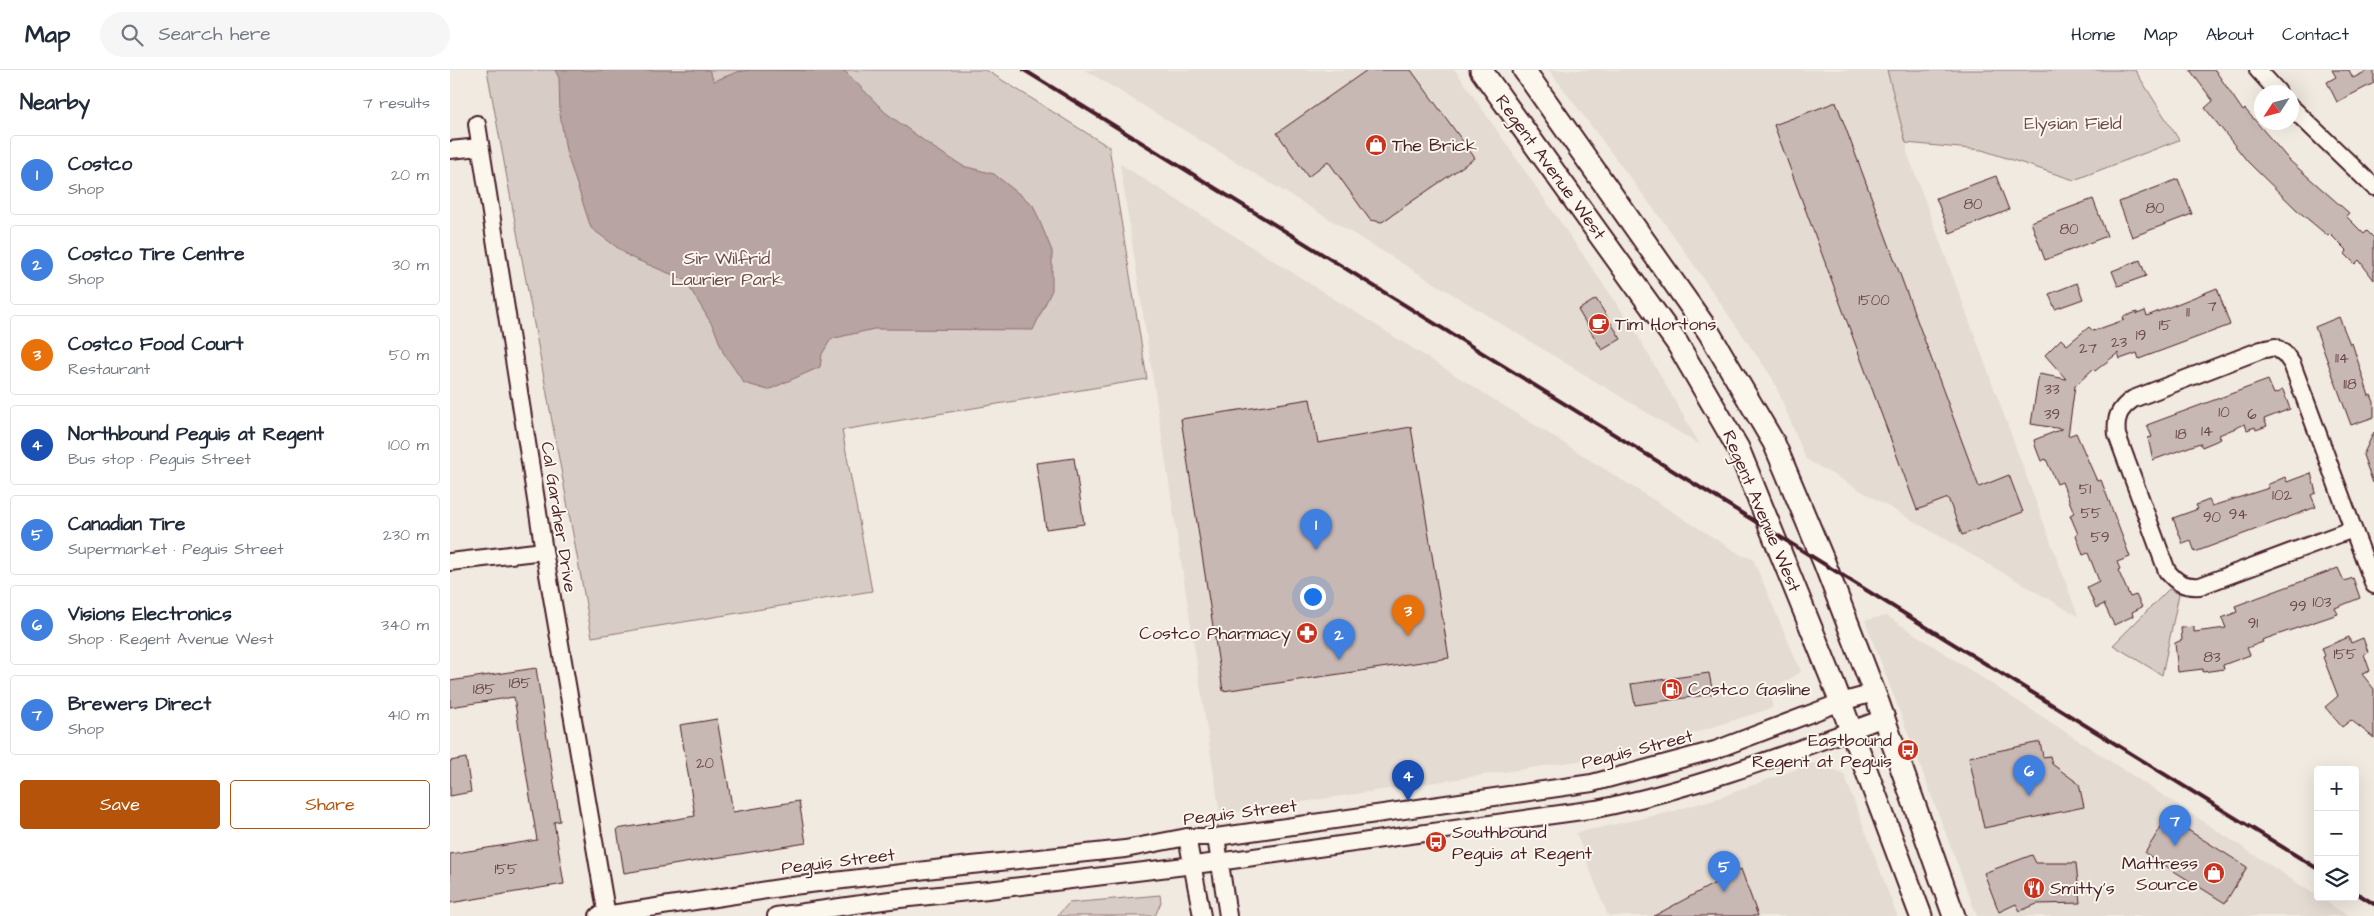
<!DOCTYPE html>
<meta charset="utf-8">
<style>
body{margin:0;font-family:"Architects Daughter",sans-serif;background:#f6f6f7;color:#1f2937}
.controls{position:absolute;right:15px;bottom:15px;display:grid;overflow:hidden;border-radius:5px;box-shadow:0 5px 20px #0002}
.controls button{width:45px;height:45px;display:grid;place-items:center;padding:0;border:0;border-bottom:1px solid #e0e1e3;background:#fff;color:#1f2937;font:25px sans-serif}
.compass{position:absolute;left:1804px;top:15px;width:45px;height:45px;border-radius:50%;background:#fff;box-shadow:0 5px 20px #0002;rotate:234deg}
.you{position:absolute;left:862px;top:526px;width:18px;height:18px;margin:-12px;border:4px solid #fff;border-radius:50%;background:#1a73e8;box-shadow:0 0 0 8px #1a73e833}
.badge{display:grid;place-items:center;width:32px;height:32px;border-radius:50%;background:#b45309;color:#fff;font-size:16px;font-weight:700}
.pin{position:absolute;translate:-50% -41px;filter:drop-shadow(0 1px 2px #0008)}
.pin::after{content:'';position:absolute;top:26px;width:18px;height:15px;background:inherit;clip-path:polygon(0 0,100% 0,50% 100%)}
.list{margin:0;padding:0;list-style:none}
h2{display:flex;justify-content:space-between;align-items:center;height:65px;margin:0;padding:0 20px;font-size:21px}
h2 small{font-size:16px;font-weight:400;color:#747a83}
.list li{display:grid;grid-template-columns:32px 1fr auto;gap:15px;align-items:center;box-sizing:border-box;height:80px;margin:0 10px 10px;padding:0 10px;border:1px solid #e0e1e3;border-radius:5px}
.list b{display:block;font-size:19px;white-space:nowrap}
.list p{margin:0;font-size:16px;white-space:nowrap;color:#747a83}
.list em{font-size:16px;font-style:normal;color:#747a83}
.actions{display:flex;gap:10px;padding:15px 20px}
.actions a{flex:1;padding:11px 0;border:1px solid #b45309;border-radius:5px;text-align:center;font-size:18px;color:#b45309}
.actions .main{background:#b45309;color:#fff}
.icon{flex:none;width:28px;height:28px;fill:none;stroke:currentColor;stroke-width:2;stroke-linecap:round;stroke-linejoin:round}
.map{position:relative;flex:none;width:1924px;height:846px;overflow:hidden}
header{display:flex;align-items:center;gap:30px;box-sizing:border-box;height:70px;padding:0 25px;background:#fff;border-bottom:1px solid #e0e1e3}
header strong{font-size:24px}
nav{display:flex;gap:28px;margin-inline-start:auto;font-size:18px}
.search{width:350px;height:45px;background:#f6f6f7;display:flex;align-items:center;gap:12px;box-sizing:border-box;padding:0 18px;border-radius:28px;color:#747a83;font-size:19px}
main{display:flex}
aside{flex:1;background:#fff}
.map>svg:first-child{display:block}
.built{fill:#e4dbd2}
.green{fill:#d8ccc6;stroke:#917678}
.water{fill:#b8a4a2;stroke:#8c6f72}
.building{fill:#c8b8b3;stroke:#4a1f2b}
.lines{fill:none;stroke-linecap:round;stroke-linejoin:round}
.minor-casing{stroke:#4a1f2b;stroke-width:20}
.major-casing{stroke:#4a1f2b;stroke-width:25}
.minor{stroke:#fbf7ec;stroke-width:16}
.major{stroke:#fbf7ec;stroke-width:21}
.rail{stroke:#4a1f2b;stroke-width:4}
.labels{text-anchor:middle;stroke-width:4;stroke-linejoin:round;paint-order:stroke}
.number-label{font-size:15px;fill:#6a454d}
.park-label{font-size:18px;fill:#6e4a52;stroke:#fbf7ec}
.poi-label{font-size:18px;fill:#4a1f2b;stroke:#fbf7ec;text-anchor:start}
.street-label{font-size:18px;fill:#4a1f2b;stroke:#fbf7ec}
</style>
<header>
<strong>Map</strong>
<div class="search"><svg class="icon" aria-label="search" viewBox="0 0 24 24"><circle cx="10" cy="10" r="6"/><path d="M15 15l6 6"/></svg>Search here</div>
<nav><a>Home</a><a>Map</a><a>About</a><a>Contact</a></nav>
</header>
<main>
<aside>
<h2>Nearby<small>7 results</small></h2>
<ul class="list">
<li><span class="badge" style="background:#3f7fe0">1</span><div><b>Costco</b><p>Shop</p></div><em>20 m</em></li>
<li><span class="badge" style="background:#3f7fe0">2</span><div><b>Costco Tire Centre</b><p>Shop</p></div><em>30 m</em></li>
<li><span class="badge" style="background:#e8710a">3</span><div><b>Costco Food Court</b><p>Restaurant</p></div><em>50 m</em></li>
<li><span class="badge" style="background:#1a4fb4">4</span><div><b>Northbound Peguis at Regent</b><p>Bus stop · Peguis Street</p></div><em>100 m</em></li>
<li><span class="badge" style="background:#3f7fe0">5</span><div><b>Canadian Tire</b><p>Supermarket · Peguis Street</p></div><em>230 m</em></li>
<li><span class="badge" style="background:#3f7fe0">6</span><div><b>Visions Electronics</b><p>Shop · Regent Avenue West</p></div><em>340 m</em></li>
<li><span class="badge" style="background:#3f7fe0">7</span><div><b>Brewers Direct</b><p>Shop</p></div><em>410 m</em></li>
</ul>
<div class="actions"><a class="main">Save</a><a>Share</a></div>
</aside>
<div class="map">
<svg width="1924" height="846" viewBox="0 0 1924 846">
<rect width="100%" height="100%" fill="#f0eae0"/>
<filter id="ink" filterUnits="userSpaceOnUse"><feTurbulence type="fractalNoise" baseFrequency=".02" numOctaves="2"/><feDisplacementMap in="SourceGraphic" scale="10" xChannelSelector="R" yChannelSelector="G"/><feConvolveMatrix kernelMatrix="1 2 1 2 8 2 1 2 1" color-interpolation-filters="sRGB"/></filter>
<g filter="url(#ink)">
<g class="built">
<polygon points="635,0 1005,0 1182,256 1250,375"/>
<polygon points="1099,0 1452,0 1457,82 1628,546 1356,389 1323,309 1219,159"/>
<polygon points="670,94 1291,485 1303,489 1351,602 1321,620 1322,638 1181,683 770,744"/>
<polygon points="1437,546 1657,689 1898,846 1527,846 1415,550"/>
<polygon points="1363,693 1370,693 1394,704 1447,846 1158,846 1126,763 1221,742 1274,726"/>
</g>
<g class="green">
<polygon points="37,0 536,0 659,77 697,309 392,360 422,521 142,567"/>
<polygon points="1437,0 1685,0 1729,70 1624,110 1532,80 1456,73"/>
<polygon points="1719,519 1729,524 1712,605 1663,575"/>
<polygon points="710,825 711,832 705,846 607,846 619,833"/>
</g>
<polygon class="water" points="105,0 259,0 264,11 287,2 300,0 395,1 436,43 484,78 513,96 544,104 583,135 602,181 602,220 583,260 424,259 381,269 372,284 370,297 318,320 294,313 273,282 264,258 235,210 180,187 141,158 116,81 110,44 109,8"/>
<g class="building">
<polygon points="917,0 961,0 1025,88 932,152 920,150 878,91 858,107 827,63"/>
<polygon points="1740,0 1765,0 1793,41 1795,39 1840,91 1899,143 1896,146 1914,164 1917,161 1924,168 1924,210 1909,190 1905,194 1895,184 1897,181 1880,164 1878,166 1847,140 1798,92 1755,38 1763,31"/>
<polygon points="1882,0 1899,0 1903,8 1919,0 1924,0 1924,13 1887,32 1877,12 1886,7"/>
<polygon points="1386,32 1529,417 1559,405 1573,442 1512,465 1498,428 1467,440 1324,55"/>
<polygon points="1546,106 1559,140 1500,163 1486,128"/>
<polygon points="1728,109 1742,144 1682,167 1669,132"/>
<polygon points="1643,129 1657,166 1595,190 1581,152"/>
<polygon points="1690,190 1696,206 1668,216 1662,201"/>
<polygon points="1627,213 1633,229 1605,239 1599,224"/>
<polygon points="1767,218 1780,255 1689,289 1687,283 1670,289 1668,283 1645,301 1643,299 1625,316 1618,366 1626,363 1647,411 1651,410 1680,487 1667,492 1670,499 1668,500 1680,527 1686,525 1692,537 1682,542 1683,546 1664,555 1654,534 1646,538 1637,517 1649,511 1638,483 1633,485 1626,465 1628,464 1620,445 1624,443 1612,412 1607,414 1596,389 1591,391 1586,378 1584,370 1612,359 1581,354 1589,304 1616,309 1595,285 1611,269 1617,275 1639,257 1643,261 1674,250 1673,247 1687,242 1687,244 1695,241 1697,246"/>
<polygon points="1146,229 1171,269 1152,280 1128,240"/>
<polygon points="1889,247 1900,274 1902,273 1919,326 1921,325 1924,332 1924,347 1901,355 1865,257"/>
<polygon points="1818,310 1824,324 1833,320 1840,339 1814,349 1817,356 1806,360 1805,357 1797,360 1795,354 1769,365 1771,369 1752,377 1750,373 1703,390 1698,368 1702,367 1697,355"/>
<polygon points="860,329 868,373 961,357 999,588 773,621 731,349"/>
<polygon points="1924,362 1924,412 1923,413 1913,385"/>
<polygon points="624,388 634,454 596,459 586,393"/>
<polygon points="1861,403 1866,423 1861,425 1866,437 1745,482 1741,471 1733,474 1723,448 1748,439 1746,435 1759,430 1762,436 1819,418 1817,415 1835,407 1837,412"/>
<polygon points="1888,498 1894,511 1903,508 1910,528 1885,538 1888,544 1812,570 1813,572 1797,578 1800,585 1773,595 1774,599 1753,602 1753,599 1728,602 1725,573 1732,570 1731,558 1744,557 1744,562 1776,558 1772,548 1787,542 1785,536"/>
<polygon points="1899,567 1901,573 1913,568 1918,582 1914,584 1920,601 1912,604 1924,619 1924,668 1901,650 1892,657 1875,637 1888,626 1873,587 1875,586 1872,578"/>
<polygon points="86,598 110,751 104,752 114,814 0,833 0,784 87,770 64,627 0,637 0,611"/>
<polygon points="1259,603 1263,624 1185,635 1181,614"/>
<polygon points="267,649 283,742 349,731 356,773 174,803 167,759 245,746 230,655"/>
<polygon points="1590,672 1593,687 1600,686 1602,694 1629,714 1634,737 1534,758 1519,687"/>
<polygon points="16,688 21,722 0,726 0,691"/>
<polygon points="1717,747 1797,797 1775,833 1695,783"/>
<polygon points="1582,785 1586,793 1626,793 1630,833 1587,834 1570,841 1566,834 1549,842 1534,803"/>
<polygon points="1291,799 1308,846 1204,846"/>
</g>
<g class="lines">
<g class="minor-casing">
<g id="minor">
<polyline points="1808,0 1828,22"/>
<polyline points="1842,38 1924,117"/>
<polyline points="27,54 94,481 157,846"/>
<polyline points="0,80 30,77"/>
<path d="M 1903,459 L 1750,516 C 1734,517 1727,513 1717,501 L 1667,365 C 1665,347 1669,339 1683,329 L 1811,280 L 1825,277 L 1835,284 L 1842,294 L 1924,515"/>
<polyline points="0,492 94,481"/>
<polyline points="737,767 752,846"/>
<polyline points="766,767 778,846"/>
<polyline points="148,846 343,816 493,798 675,779 737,767 766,767 1142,713 1265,680 1391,632 1424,623"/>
<path d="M 326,846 L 440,830 L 538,820 L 768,792 L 1146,739 C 1245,719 1339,683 1434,648"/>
</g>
</g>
<g class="major-casing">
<g id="major">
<polyline points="1031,0 1227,273 1288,378 1383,612 1471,846"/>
<polyline points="1074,0 1258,261 1324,373 1374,492 1428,632 1504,846"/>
</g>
</g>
<use href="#minor" class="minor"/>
<use href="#major" class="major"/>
<g class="rail">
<polyline points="574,0 1868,799"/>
<polyline points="1905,822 1924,834"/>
</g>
</g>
</g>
<defs>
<g id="shop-disc" transform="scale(1.125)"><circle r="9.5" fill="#c8321e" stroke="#fbf7ec"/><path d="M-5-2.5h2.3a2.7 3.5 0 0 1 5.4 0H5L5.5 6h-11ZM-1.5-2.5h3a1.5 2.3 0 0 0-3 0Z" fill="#fff"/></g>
<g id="cafe-disc" transform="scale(1.125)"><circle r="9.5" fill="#c8321e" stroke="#fbf7ec"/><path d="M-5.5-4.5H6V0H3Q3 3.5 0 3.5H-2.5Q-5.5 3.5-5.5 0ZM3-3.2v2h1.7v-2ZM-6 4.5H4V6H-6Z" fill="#fff"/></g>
<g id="pharmacy-disc" transform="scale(1.125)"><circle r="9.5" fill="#c8321e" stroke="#fbf7ec"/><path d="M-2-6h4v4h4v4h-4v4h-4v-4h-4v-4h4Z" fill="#fff"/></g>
<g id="fuel-disc" transform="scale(1.125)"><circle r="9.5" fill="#c8321e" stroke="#fbf7ec"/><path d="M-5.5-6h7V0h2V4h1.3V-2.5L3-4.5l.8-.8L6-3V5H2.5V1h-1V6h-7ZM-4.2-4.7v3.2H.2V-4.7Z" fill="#fff"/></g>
<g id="bus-disc" transform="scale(1.125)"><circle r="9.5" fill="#c8321e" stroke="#fbf7ec"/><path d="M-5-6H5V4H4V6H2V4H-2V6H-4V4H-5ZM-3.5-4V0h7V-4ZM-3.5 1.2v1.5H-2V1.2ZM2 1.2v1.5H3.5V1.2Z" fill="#fff"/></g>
<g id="restaurant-disc" transform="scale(1.125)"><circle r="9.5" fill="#c8321e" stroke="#fbf7ec"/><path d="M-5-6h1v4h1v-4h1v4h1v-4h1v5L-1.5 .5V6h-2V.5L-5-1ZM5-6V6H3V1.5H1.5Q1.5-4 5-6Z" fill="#fff"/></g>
</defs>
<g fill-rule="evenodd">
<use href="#shop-disc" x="926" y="75"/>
<use href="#cafe-disc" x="1149" y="254"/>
<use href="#pharmacy-disc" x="857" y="563"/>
<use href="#fuel-disc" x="1222" y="619"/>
<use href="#bus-disc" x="1458" y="680"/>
<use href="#bus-disc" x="986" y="772"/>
<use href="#shop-disc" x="1764" y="803"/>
<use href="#restaurant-disc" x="1584" y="818"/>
</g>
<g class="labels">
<g class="number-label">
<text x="1523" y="139">80</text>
<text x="1705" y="143">80</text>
<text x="1619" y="164">80</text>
<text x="1424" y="235">1500</text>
<text x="1762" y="241">7</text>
<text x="1738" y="247">11</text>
<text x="1715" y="260">15</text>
<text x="1691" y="270">19</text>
<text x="1669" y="277">23</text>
<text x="1638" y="283">27</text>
<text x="1892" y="293">114</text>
<text x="1900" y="319">118</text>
<text x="1602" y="324">33</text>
<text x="1774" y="347">10</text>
<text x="1602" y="349">39</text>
<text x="1802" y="349">6</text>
<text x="1757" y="366">14</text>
<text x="1731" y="369">18</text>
<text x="1635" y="424">51</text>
<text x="1832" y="430">102</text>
<text x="1641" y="448">55</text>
<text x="1788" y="449">94</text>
<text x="1762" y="452">90</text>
<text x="1650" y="472">59</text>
<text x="1872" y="537">103</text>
<text x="1848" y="541">99</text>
<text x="1803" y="558">91</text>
<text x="1895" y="589">155</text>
<text x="1762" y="592">83</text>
<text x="70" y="618">185</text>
<text x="34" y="624">185</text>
<text x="255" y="698">20</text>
<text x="56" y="804">155</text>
</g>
<g class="park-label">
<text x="1623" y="59">Elysian Field</text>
<text x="277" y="194">Sir Wilfrid<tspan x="277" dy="21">Laurier Park</tspan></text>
</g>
<g class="poi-label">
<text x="942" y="81">The Brick</text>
<text x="1165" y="260">Tim Hortons</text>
<text x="841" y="569" text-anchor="end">Costco Pharmacy</text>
<text x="1238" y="625">Costco Gasline</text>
<text x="1442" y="676" text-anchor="end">Eastbound<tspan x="1442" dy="21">Regent at Peguis</tspan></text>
<text x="1002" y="768">Southbound<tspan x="1002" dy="21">Peguis at Regent</tspan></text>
<text x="1748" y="799" text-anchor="end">Mattress<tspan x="1748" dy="21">Source</tspan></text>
<text x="1600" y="824">Smitty's</text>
</g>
<g class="street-label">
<text transform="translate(1101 97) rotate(54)" y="6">Regent Avenue West</text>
<text transform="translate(1312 441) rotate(67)" y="6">Regent Avenue West</text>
<text transform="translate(109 447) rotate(81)" y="6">Cal Gardner Drive</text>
<text transform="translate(1187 679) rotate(-14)" y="6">Peguis Street</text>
<text transform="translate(790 742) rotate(-7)" y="6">Peguis Street</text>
<text transform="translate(388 791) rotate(-7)" y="6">Peguis Street</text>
</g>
</g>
</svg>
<div class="controls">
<button>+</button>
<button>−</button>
<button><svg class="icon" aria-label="layers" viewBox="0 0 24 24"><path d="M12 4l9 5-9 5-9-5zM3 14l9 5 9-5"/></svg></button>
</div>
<svg class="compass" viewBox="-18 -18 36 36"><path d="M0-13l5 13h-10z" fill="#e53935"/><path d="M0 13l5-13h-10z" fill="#747a83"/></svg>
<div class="you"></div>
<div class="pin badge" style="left:866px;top:480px;background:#3f7fe0">1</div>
<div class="pin badge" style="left:889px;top:590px;background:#3f7fe0">2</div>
<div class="pin badge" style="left:958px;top:566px;background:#e8710a">3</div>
<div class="pin badge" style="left:958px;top:731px;background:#1a4fb4">4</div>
<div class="pin badge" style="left:1274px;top:822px;background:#3f7fe0">5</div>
<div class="pin badge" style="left:1579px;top:726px;background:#3f7fe0">6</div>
<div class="pin badge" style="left:1725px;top:776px;background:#3f7fe0">7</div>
</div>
</main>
